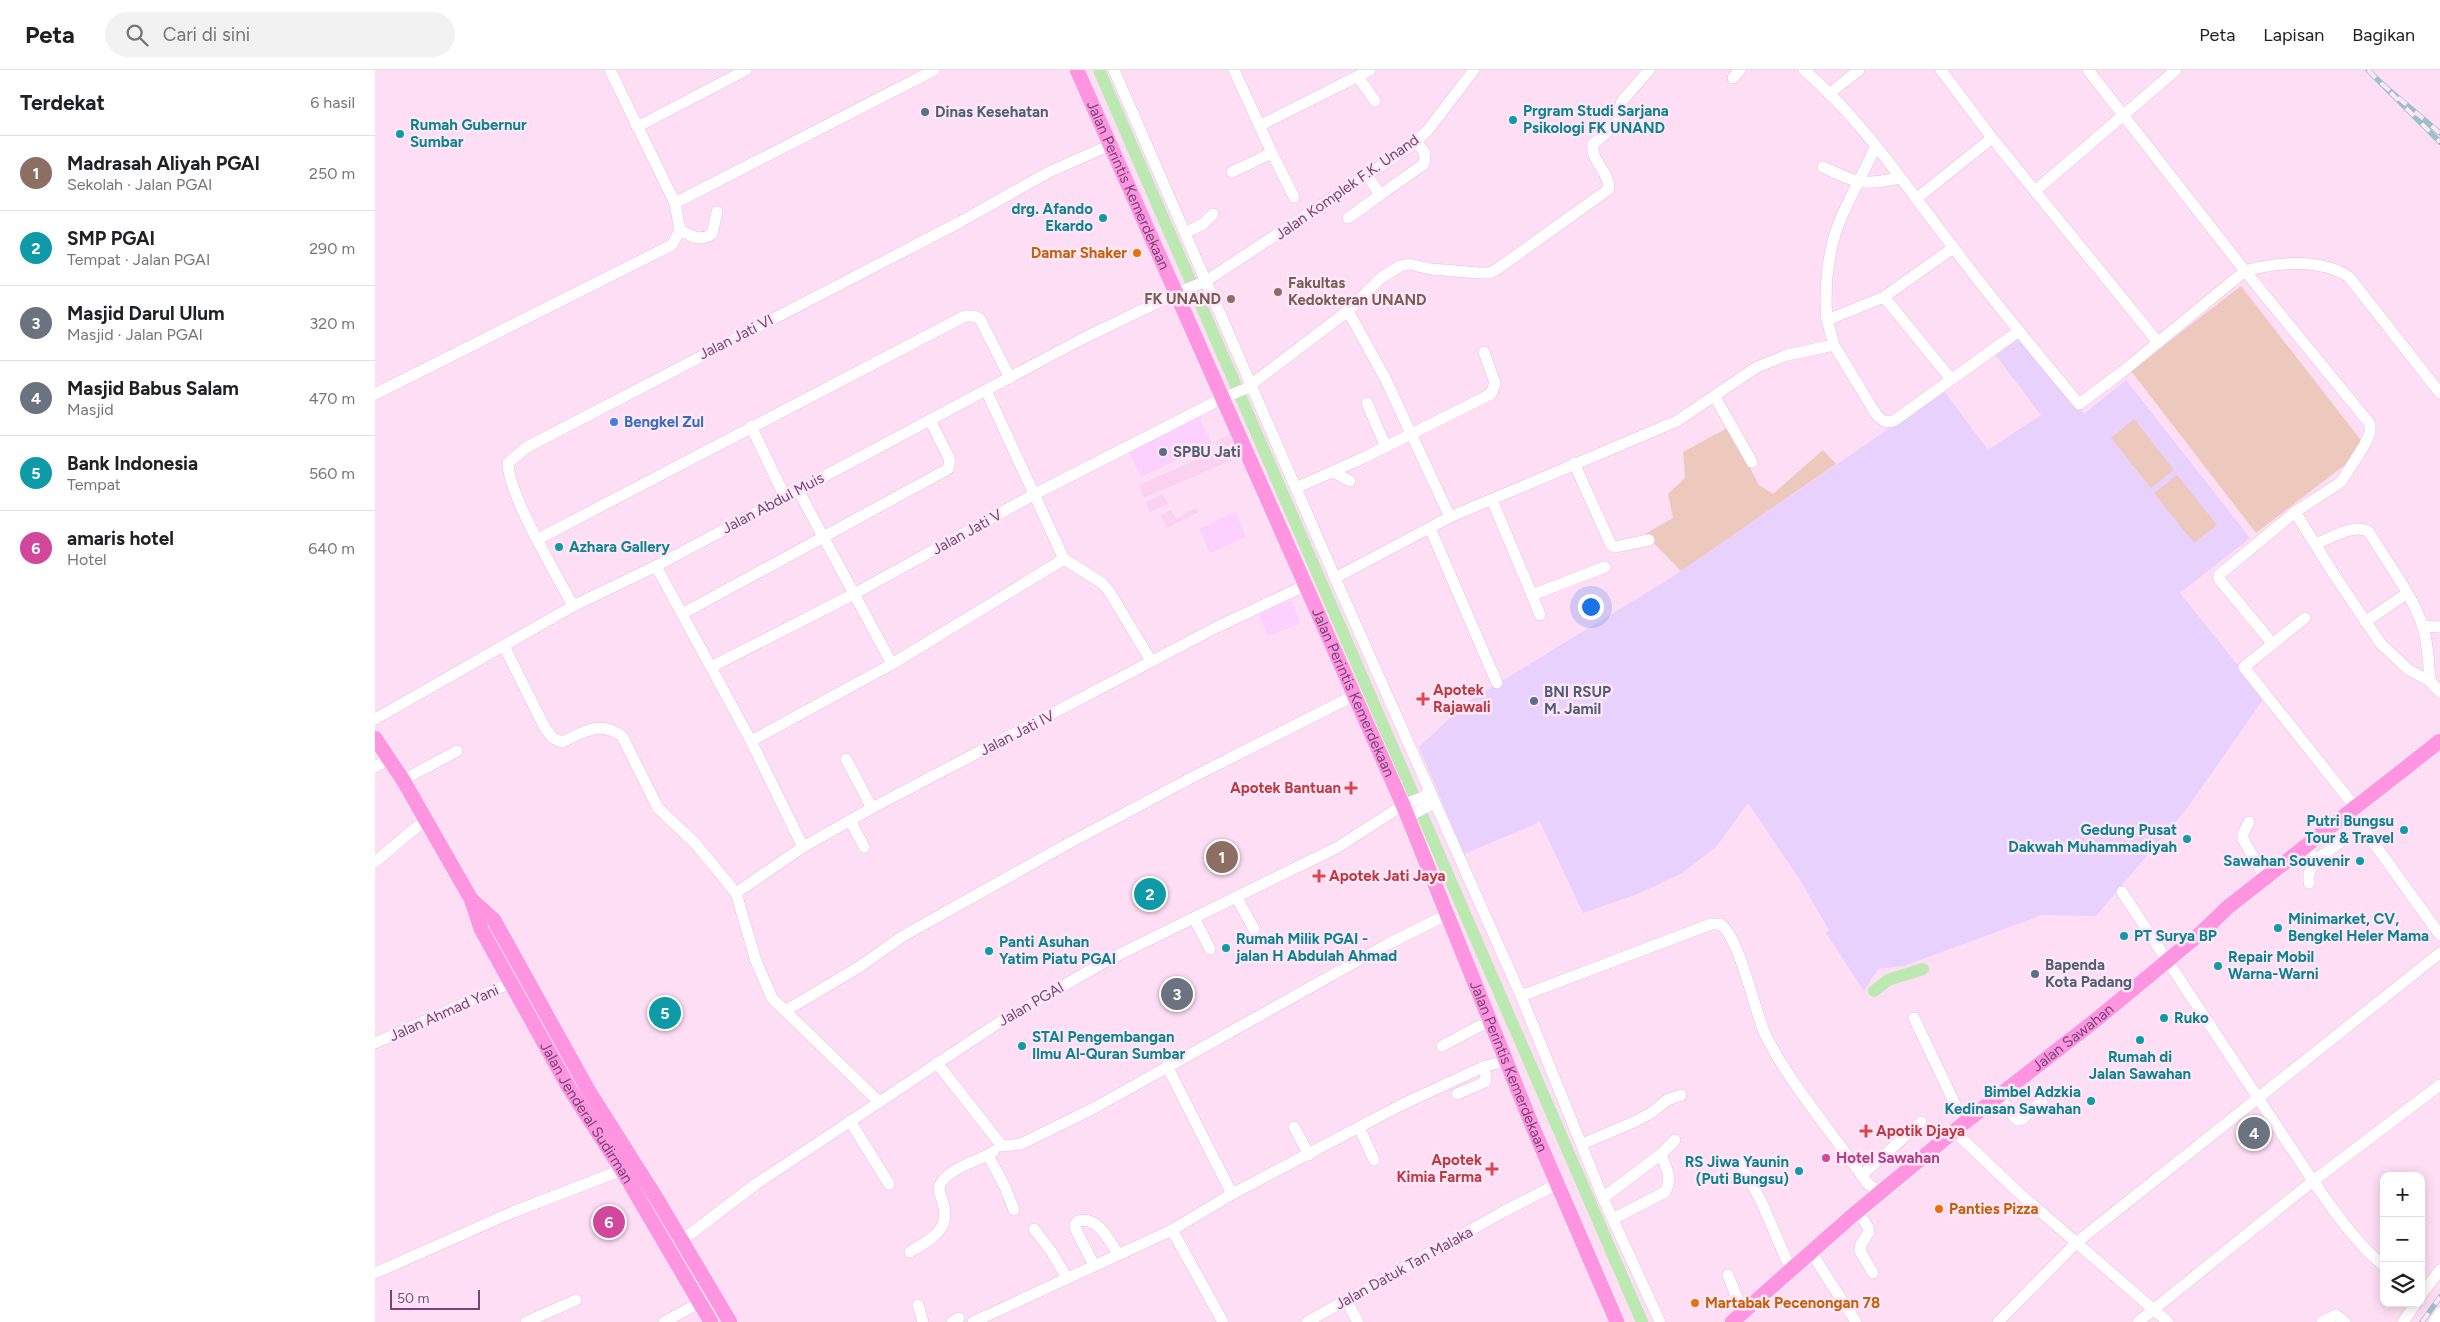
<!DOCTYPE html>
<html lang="id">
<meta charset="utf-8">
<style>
body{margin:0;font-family:Figtree,sans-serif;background:#f2f2f2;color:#202124}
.controls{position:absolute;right:15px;bottom:15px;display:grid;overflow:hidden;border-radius:10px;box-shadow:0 2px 12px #0003}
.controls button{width:45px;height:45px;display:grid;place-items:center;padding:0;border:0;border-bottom:1px solid #e0e0e0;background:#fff;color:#202124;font:25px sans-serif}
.scale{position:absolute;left:15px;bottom:12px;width:90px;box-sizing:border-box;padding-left:5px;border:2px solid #764575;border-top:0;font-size:14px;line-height:18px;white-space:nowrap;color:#764575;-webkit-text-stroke:4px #ffe6f8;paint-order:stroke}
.you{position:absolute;left:1215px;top:536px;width:18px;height:18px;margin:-12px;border:4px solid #fff;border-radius:50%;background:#1a73e8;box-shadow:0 0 0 8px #1a73e833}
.badge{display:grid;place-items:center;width:32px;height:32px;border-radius:50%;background:#de39f3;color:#fff;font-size:16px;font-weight:700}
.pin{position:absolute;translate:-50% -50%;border:2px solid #fff;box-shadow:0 1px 5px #0006}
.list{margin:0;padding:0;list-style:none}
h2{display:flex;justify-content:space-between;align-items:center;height:65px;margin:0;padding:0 20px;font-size:21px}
h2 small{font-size:16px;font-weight:400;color:#757577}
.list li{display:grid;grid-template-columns:32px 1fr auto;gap:15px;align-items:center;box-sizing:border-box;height:75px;padding:0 20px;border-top:1px solid #e0e0e0}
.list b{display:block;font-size:19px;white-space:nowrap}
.list p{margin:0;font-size:16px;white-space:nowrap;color:#757577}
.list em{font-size:16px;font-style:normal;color:#757577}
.icon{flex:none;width:28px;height:28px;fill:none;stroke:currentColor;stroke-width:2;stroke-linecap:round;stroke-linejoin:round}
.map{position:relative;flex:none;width:2065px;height:1252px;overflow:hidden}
header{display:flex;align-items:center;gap:30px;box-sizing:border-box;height:70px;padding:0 25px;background:#fff;border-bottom:1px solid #e0e0e0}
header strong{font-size:24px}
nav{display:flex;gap:28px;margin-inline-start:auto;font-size:18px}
.search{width:350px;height:45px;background:#f2f2f2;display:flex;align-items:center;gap:12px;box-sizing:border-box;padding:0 18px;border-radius:28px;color:#757577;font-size:19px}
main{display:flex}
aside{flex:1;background:#fff}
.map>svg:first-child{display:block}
.residential{fill:#fbd2f2}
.commercial{fill:#fdd1ff}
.medical{fill:#e9d1fd}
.green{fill:#ecc9bc}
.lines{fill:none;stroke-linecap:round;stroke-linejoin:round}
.canal{stroke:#bce9b2;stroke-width:12}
.minor-casing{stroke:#e7bfe2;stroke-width:12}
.major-casing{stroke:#fff;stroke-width:16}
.minor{stroke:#fff;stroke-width:11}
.major{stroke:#ff94e0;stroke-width:15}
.rail-casing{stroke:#9dbfc7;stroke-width:5.5}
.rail{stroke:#ffe6f8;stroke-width:4;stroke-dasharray:11;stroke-linecap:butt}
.service-dot{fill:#5c6f8a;stroke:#ffe6f8;stroke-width:2}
.culture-dot{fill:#0f9aa8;stroke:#ffe6f8;stroke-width:2}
.food-dot{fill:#e8710a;stroke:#ffe6f8;stroke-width:2}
.education-dot{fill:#8d6e63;stroke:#ffe6f8;stroke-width:2}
.shop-dot{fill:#3f7fe0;stroke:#ffe6f8;stroke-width:2}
.health-dot{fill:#e0444e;stroke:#ffe6f8;stroke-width:2}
.hotel-dot{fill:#d1479c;stroke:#ffe6f8;stroke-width:2}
.labels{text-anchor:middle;stroke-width:5;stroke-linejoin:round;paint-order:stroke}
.culture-label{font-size:15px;font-weight:bold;fill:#0d838f;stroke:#ffe6f8;text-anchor:start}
.service-label{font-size:15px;font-weight:bold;fill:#4e5e75;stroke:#ffe6f8;text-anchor:start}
.street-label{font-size:15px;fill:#764575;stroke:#ffe6f8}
.food-label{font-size:15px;font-weight:bold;fill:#c56008;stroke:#ffe6f8;text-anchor:start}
.education-label{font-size:15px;font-weight:bold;fill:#785e54;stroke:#ffe6f8;text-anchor:start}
.shop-label{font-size:15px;font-weight:bold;fill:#366cbe;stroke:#ffe6f8;text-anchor:start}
.health-label{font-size:15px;font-weight:bold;fill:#be3a42;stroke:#ffe6f8;text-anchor:start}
.hotel-label{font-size:15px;font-weight:bold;fill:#b23c85;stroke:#ffe6f8;text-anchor:start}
</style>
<header>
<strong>Peta</strong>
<div class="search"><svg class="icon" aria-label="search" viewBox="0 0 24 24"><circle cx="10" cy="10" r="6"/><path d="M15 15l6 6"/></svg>Cari di sini</div>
<nav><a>Peta</a><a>Lapisan</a><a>Bagikan</a></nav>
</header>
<main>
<aside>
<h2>Terdekat<small>6 hasil</small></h2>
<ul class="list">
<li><span class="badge" style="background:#8d6e63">1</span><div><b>Madrasah Aliyah PGAI</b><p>Sekolah · Jalan PGAI</p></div><em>250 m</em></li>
<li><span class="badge" style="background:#0f9aa8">2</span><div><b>SMP PGAI</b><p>Tempat · Jalan PGAI</p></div><em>290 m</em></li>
<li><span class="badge" style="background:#6b7280">3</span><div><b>Masjid Darul Ulum</b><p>Masjid · Jalan PGAI</p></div><em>320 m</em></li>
<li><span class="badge" style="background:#6b7280">4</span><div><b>Masjid Babus Salam</b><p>Masjid</p></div><em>470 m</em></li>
<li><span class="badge" style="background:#0f9aa8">5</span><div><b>Bank Indonesia</b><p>Tempat</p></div><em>560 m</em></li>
<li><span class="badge" style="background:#d1479c">6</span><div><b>amaris hotel</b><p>Hotel</p></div><em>640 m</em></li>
</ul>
</aside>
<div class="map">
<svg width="2065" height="1252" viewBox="0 0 2065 1252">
<rect width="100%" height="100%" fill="#fedef5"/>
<g class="residential">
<polygon points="856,365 867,386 769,428 764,415 843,380 840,371"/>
<polygon points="788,424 793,434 775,442 770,432"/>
<polygon points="821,438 824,442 792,458 786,445 796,440 801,449"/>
</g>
<g class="commercial">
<polygon points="824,347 837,374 766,407 753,381"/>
<polygon points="860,441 871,467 835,483 824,459"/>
<polygon points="917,530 925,554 892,566 883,540"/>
</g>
<polygon class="medical" points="1643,265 1709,344 1751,310 1875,468 1805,523 1889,628 1813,737 1721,846 1667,845 1529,896 1503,899 1489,921 1451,863 1454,860 1425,810 1373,733 1341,777 1307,803 1265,823 1208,843 1165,752 1089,784 1044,677 1091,633 1294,509 1569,321 1613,380 1666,345 1619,283"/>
<g class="green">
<polygon points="1866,216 1992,378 1881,463 1756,301"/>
<polygon points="1759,349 1799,400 1776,418 1736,368"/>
<polygon points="1354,357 1384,415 1398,424 1448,380 1461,394 1306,501 1270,464 1298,448 1293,424 1310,408 1308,382"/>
<polygon points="1802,405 1842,455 1819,473 1779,423"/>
</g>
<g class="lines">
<g class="canal">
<polyline points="724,0 1267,1252"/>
<polyline points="1499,921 1513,910 1548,899"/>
</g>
<g class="minor-casing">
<g id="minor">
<polyline points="739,0 960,508 1146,926 1228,1128 1285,1252"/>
<polyline points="859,0 897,83 919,127"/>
<path d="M 1429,0 C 1486,48 1532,118 1578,177 C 1618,231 1661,282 1704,334 L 1747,302 L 1870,201 C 1902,192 1945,188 1974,207 L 2065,323"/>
<polyline points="1566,0 1617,68 1782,271"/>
<polyline points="1713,0 1870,201 1995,354 1995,363 1989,376 1966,412 1920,442 1844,505 1844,509 1897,573"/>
<polyline points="983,7 1000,31"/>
<polyline points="1358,8 1365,0"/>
<polyline points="1454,24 1484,0"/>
<polyline points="884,56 995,0"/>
<polyline points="262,57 371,0"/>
<path d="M 1448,97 C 1483,113 1486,116 1525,108"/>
<polyline points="857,102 897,83"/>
<polyline points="993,106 1005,125 1049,94 1050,83 1041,71"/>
<polyline points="1660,121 1801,0"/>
<polyline points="1541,129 1617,68"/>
<polyline points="300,133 559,0"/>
<polyline points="973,148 1005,125"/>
<path d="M 305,160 C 317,166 325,172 337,164 L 342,142"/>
<polyline points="810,163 828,154 838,144"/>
<polyline points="1509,227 1578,178"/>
<polyline points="973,241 1010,308 1075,447"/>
<path d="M 1452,250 C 1450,226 1451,204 1456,180 C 1463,144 1486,111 1500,77"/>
<path d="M 1576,309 L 1509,227 L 1452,250 L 1459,275 L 1501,344 C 1507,351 1512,354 1520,350 L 1644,261"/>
<polyline points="611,320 689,489 727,513 734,521 776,591"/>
<polyline points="0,324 297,175 305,160 300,133 235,0"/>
<polyline points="1340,327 1377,392"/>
<polyline points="992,333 1011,377"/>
<polyline points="376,356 410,427"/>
<polyline points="1199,393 1236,475 1240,477 1274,470"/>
<polyline points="958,402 975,411"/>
<polyline points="921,418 990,387 1116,324 1120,313 1109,282"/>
<polyline points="423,420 517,594"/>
<polyline points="1117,430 1157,525 1230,497"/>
<polyline points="1920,442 1960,506 2006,574 2034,600 2055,611 2065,622"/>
<polyline points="1055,458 1122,613"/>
<polyline points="163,469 590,246 600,246 605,249 635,308"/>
<path d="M 1940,474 C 1954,469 1981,452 1994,462 C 2012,492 2037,524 2048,557 C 2053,575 2054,593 2055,611"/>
<polyline points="281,496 376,671 428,777"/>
<polyline points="960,508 1075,447 1302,351 1382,297 1412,285 1459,275"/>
<polyline points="1157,525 1165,545"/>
<path d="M 198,536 C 181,503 134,427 133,393 L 152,377 L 585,152 L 674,102 L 735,75"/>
<polyline points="307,544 573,399 575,390 555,350"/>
<polyline points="1930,548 1869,597 1980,737"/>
<polyline points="1990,552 2031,524"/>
<polyline points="2047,556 2065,557"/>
<path d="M 129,576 L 170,658 L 178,668 L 187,672 C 209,662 224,650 247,666 L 283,738 L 320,773 L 361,823 L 381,891 L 397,928 L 504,1032"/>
<path d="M 336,597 L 479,524 L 660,424 L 848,328 L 870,319 L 973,241 L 1006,208 L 1025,196 L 1034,194 L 1056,199 L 1104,203 L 1115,203 L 1125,197 L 1234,119 C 1235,103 1215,90 1218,74 L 1241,54 L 1247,31 L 1274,0"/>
<polyline points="0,649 198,536 281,496 705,270 800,224 831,211 1036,76 1053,60 1099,0"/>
<polyline points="376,671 517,594 689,489"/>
<polyline points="471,689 497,738"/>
<polyline points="0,697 13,690"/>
<polyline points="28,710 82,681"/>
<polyline points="1975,740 2065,865"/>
<polyline points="1032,747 1059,733"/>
<polyline points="475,750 489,777"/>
<polyline points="1874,752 1868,764 1868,769 1890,808"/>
<polyline points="1930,776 1941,790 1934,803 1934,813"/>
<polyline points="1941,790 1967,771"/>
<polyline points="0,792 50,750"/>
<polyline points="1747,822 1938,1111 2065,1015"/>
<polyline points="361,823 428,777 497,738 842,557 931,515"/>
<polyline points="862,828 879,859"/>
<polyline points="819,848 835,879"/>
<path d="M 1146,926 L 1336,854 L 1345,854 C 1365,868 1379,939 1390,964 C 1415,1015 1460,1065 1492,1113 L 1505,1122"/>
<polyline points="410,941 484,897 528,866 696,772 814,709 978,626"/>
<polyline points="1539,948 1589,1053"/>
<polyline points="0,973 142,910"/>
<polyline points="1067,976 1116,950"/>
<polyline points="562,993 627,1076 646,1074 719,1038 1013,874 1071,845"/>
<polyline points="792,996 857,1124"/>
<polyline points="1082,1024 1110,1012 1111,1006 1108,997"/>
<polyline points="1623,1026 1642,1050 1647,1049 1667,1032"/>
<polyline points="475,1051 514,1114"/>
<polyline points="919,1057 934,1085"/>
<polyline points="984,1057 999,1090"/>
<polyline points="1579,1061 1644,1123 1793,1252"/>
<polyline points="1207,1074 1259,1052 1276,1043 1292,1030 1306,1025"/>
<polyline points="619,1081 613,1085 630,1117 639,1140"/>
<polyline points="1366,1094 1386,1131 1416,1200"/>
<polyline points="1487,1105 1546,1052"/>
<polyline points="1228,1128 1286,1084 1300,1070"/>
<polyline points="1482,1141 1493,1157 1494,1162 1486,1174 1485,1181 1498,1203"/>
<path d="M 1238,1149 L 1290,1122 C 1298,1109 1291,1097 1286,1084"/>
<polyline points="659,1159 676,1181 692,1208"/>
<polyline points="797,1160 848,1252"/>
<polyline points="306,1171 381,1114 620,955 735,889 963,777 1028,735 1048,727 1055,721"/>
<path d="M 535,1182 C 556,1169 578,1159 567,1130 C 566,1125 562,1120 565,1115 C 572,1100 598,1092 613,1085"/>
<polyline points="1436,1182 1481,1252"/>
<path d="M 719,1195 L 701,1160 L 700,1155 L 703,1151 C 723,1146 734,1170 743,1184"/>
<polyline points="0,1203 138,1142 247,1100"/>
<polyline points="1353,1205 1368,1243"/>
<polyline points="2046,1225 2065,1200"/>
<polyline points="971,1230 983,1252"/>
<polyline points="543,1235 548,1252"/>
<polyline points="151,1252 201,1230"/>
<polyline points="289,1252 326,1232"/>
<polyline points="577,1252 584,1248"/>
<polyline points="598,1252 797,1160 857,1124 1026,1035 1108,997 1132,990"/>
<polyline points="932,1252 1126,1143 1182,1114"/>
<polyline points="1623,1252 1701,1173 2065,883"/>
<path d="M 1763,1252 L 1938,1111 C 1960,1142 1980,1172 2009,1196"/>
<polyline points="1947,1252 1961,1245 1970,1252"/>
<polyline points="2028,1252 2041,1233"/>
<polyline points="2059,1252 2065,1243"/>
</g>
</g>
<g class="major-casing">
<g id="major">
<path id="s1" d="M 702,0 L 1028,735 L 1159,1060 L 1242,1252"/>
<path id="s2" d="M 0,668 L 28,710 L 96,829 L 106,859 L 194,1018 L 247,1100 L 336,1252"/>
<polyline points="97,830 119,850 212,1018 282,1129 355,1252"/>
<path id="s3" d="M 1357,1252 L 1478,1145 L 1589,1053 L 1722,949 L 1827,862 L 1853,837 L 2065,671"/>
</g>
</g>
<use href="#minor" class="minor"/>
<use href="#major" class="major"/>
<g class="rail-casing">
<g id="rail">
<polyline points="1993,0 2007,14"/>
<polyline points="2065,63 2007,14 2065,72"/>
<polyline points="2047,1252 2065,1227"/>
</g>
</g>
<use href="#rail" class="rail"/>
</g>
<g class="service-dot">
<circle cx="550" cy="42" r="5"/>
<circle cx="788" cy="382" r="5"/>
<circle cx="1159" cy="631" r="5"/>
<circle cx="1660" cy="904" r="5"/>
</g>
<g class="culture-dot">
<circle cx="1138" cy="50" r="5"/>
<circle cx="25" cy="64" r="5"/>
<circle cx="728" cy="148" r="5"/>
<circle cx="184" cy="477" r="5"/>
<circle cx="2029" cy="760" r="5"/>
<circle cx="1812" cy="769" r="5"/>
<circle cx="1985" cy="791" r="5"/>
<circle cx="1903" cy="858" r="5"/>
<circle cx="1749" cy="866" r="5"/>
<circle cx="851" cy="878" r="5"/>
<circle cx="614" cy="881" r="5"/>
<circle cx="1843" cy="896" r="5"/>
<circle cx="1789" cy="948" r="5"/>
<circle cx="1765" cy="970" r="5"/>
<circle cx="647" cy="976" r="5"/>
<circle cx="1716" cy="1031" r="5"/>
<circle cx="1424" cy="1101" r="5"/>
</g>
<g class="food-dot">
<circle cx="762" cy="183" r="5"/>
<circle cx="1564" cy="1139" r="5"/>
<circle cx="1320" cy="1233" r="5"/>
</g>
<g class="education-dot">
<circle cx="903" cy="222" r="5"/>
<circle cx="856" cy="229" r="5"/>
</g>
<circle class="shop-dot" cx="239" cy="352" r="5"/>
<g class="health-dot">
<path d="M1045.5 621.5h5v5h5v5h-5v5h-5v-5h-5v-5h5z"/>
<path d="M973.5 710.5h5v5h5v5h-5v5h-5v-5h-5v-5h5z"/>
<path d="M941.5 798.5h5v5h5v5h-5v5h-5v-5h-5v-5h5z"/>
<path d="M1488.5 1053.5h5v5h5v5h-5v5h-5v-5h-5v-5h5z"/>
<path d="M1114.5 1091.5h5v5h5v5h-5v5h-5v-5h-5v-5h5z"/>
</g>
<circle class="hotel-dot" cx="1451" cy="1088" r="5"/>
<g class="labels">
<g class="culture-label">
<text x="1148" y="46">Prgram Studi Sarjana<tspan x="1148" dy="17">Psikologi FK UNAND</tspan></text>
<text x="35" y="60">Rumah Gubernur<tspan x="35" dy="17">Sumbar</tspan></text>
<text x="718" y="144" text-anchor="end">drg. Afando<tspan x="718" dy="17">Ekardo</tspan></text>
<text x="194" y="482">Azhara Gallery</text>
<text x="2019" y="756" text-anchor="end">Putri Bungsu<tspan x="2019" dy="17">Tour &amp; Travel</tspan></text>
<text x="1802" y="765" text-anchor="end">Gedung Pusat<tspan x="1802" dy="17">Dakwah Muhammadiyah</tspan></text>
<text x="1975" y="796" text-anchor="end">Sawahan Souvenir</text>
<text x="1913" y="854">Minimarket, CV,<tspan x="1913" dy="17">Bengkel Heler Mama</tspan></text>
<text x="1759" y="871">PT Surya BP</text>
<text x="861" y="874">Rumah Milik PGAI -<tspan x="861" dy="17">jalan H Abdulah Ahmad</tspan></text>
<text x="624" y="877">Panti Asuhan<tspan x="624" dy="17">Yatim Piatu PGAI</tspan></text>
<text x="1853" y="892">Repair Mobil<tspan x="1853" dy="17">Warna-Warni</tspan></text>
<text x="1799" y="953">Ruko</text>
<text x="657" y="972">STAI Pengembangan<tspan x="657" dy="17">Ilmu Al-Quran Sumbar</tspan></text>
<text x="1765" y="992" text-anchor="middle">Rumah di<tspan x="1765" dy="17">Jalan Sawahan</tspan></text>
<text x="1706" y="1027" text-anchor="end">Bimbel Adzkia<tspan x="1706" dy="17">Kedinasan Sawahan</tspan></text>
<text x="1414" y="1097" text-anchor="end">RS Jiwa Yaunin<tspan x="1414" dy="17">(Puti Bungsu)</tspan></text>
</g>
<g class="service-label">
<text x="560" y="47">Dinas Kesehatan</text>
<text x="798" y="387">SPBU Jati</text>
<text x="1169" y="627">BNI RSUP<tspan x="1169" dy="17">M. Jamil</tspan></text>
<text x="1670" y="900">Bapenda<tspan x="1670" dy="17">Kota Padang</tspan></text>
</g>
<g class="street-label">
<text dy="5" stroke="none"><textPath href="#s1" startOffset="126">Jalan Perintis Kemerdekaan</textPath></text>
<text transform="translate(972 117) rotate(-35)" y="5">Jalan Komplek F.K. Unand</text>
<text transform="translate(361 267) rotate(-27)" y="5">Jalan Jati VI</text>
<text transform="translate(398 433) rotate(-28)" y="5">Jalan Abdul Muis</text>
<text transform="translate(592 462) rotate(-29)" y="5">Jalan Jati V</text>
<text dy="5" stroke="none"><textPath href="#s1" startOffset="681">Jalan Perintis Kemerdekaan</textPath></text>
<text transform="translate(642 663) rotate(-27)" y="5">Jalan Jati IV</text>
<text transform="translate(656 934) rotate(-30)" y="5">Jalan PGAI</text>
<text transform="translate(69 943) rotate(-24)" y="5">Jalan Ahmad Yani</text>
<text dy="5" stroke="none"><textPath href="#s3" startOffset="444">Jalan Sawahan</textPath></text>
<text dy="5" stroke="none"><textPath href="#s1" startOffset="1086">Jalan Perintis Kemerdekaan</textPath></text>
<text dy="5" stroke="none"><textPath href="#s2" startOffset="431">Jalan Jenderal Sudirman</textPath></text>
<text transform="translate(1029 1198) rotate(-29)" y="5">Jalan Datuk Tan Malaka</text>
</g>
<g class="food-label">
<text x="752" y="188" text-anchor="end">Damar Shaker</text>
<text x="1574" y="1144">Panties Pizza</text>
<text x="1330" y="1238">Martabak Pecenongan 78</text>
</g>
<g class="education-label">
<text x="913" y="218">Fakultas<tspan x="913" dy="17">Kedokteran UNAND</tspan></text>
<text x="846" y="234" text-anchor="end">FK UNAND</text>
</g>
<g class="shop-label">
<text x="249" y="357">Bengkel Zul</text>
</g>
<g class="health-label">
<text x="1058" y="625">Apotek<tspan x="1058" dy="17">Rajawali</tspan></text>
<text x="966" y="723" text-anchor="end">Apotek Bantuan</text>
<text x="954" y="811">Apotek Jati Jaya</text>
<text x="1501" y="1066">Apotik Djaya</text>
<text x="1107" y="1095" text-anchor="end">Apotek<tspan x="1107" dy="17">Kimia Farma</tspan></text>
</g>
<g class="hotel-label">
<text x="1461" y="1093">Hotel Sawahan</text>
</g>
</g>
</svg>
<div class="controls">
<button>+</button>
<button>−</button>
<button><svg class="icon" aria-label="layers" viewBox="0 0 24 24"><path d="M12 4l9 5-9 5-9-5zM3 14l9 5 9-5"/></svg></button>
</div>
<div class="scale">50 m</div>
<div class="you"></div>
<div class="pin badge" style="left:847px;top:787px;background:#8d6e63">1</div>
<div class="pin badge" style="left:775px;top:824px;background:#0f9aa8">2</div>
<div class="pin badge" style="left:802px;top:924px;background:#6b7280">3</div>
<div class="pin badge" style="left:1879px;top:1063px;background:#6b7280">4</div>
<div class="pin badge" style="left:290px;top:943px;background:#0f9aa8">5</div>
<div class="pin badge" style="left:234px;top:1152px;background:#d1479c">6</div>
</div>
</main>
